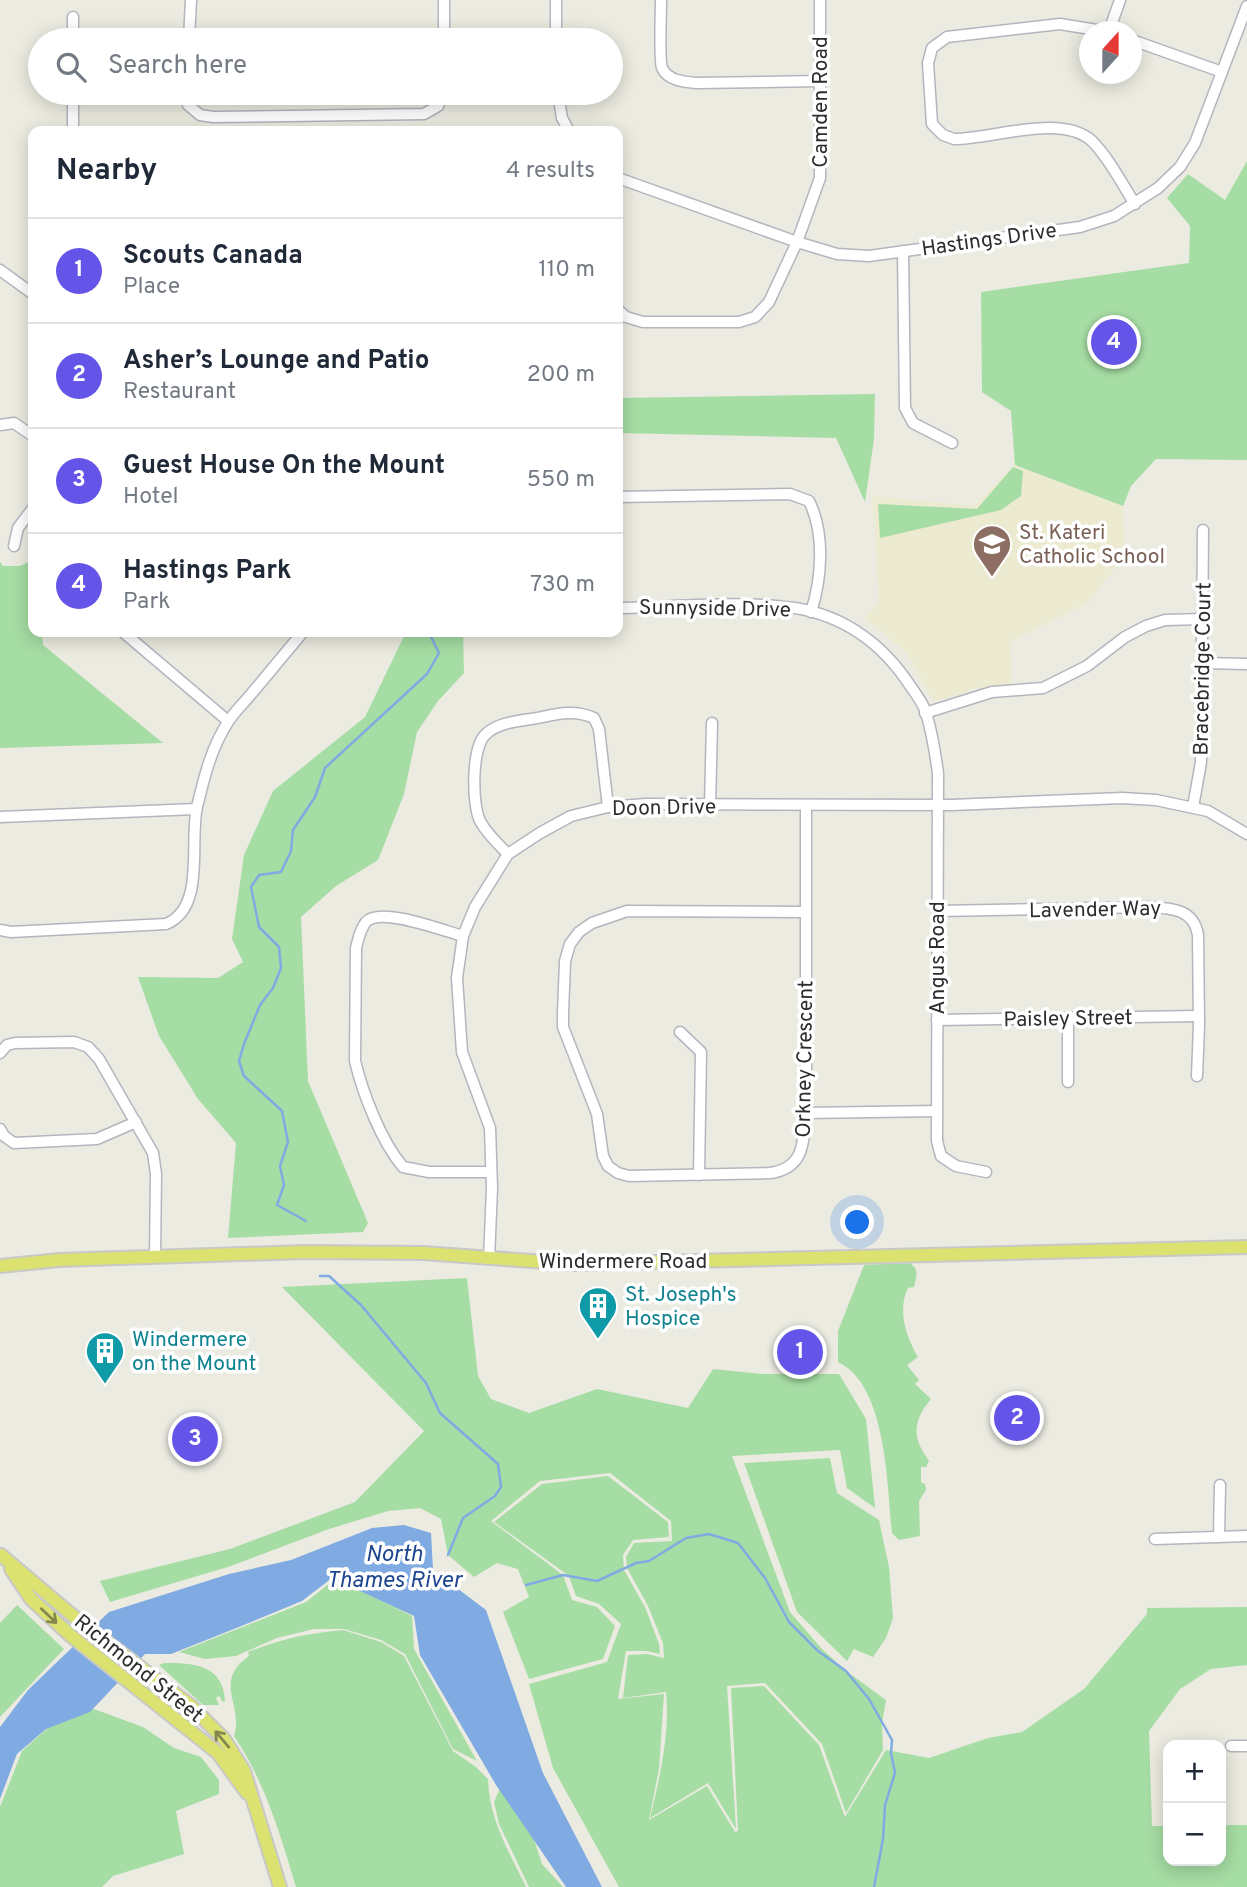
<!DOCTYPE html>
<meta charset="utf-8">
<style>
body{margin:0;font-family:Overpass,sans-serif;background:#f6f6f7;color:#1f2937}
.controls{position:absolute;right:21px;bottom:21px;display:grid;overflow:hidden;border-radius:14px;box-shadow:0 4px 18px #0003}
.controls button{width:63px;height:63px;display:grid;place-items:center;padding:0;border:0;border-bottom:2px solid #e0e1e3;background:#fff;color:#1f2937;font:35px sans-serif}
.compass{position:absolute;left:1079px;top:21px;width:63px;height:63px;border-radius:50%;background:#fff;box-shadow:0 4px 18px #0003;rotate:21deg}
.you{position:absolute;left:858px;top:1223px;width:24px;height:24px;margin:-18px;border:5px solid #fff;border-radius:50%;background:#1a73e8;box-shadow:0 0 0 10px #1a73e833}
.badge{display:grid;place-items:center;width:46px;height:46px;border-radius:50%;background:#6454e7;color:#fff;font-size:23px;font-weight:700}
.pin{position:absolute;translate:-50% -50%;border:4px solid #fff;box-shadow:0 2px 7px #0006}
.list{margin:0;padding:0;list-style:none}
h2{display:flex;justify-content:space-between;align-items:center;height:91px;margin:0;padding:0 28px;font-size:30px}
h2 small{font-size:23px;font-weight:400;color:#747a83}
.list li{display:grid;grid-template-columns:46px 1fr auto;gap:21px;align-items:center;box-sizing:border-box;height:105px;padding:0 28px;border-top:2px solid #e0e1e3}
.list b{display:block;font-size:26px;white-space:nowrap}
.list p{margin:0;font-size:23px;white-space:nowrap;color:#747a83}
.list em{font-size:23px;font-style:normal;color:#747a83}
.icon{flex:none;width:38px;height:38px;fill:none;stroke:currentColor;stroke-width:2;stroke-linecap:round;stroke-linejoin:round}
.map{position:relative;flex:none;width:1247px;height:1887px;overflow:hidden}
.search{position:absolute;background:#fff;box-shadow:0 4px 18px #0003;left:28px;top:28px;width:595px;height:77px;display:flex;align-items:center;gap:18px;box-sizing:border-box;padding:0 24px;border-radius:38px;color:#747a83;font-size:26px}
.panel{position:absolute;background:#fff;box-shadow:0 4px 18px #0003;left:28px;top:126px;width:595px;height:511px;border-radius:14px}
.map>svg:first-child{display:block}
.education{fill:#ecebd2}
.green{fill:#a6dda4}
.water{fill:#80abe2}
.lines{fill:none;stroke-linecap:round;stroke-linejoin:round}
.stream{stroke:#80abe2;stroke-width:2.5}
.minor-casing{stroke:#b5b4bf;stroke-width:13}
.major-casing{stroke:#c8c8c8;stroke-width:16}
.minor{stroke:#fff;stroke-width:10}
.major{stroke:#dbe270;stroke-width:12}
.oneway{stroke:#84884e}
.labels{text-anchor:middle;stroke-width:7;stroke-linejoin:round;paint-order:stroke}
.street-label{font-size:21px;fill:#2d2d2d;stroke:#fff}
.education-label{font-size:21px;fill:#785e54;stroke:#fff;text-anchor:start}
.culture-label{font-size:21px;fill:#0d838f;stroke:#fff;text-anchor:start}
.water-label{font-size:23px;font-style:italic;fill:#1d4690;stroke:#fff}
</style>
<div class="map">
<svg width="1247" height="1887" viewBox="0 0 1247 1887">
<rect width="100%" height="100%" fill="#ecebe1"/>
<polygon class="education" points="1015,465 1123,506 1125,555 1089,602 1010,642 1012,686 974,689 934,702 906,652 865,618 879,601 872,496 974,506"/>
<g class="green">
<polygon points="1247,161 1247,460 1156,459 1131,486 1123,506 1015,465 1011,411 982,392 981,292 1189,263 1190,226 1167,198 1188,174 1225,200"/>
<polygon points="875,394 874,439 865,502 836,438 618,433 618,398"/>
<polygon points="1013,467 1023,471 1021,496 1001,510 880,538 878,504 977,509"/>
<polygon points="29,538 33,541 33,632 42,632 43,645 163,743 0,748 0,562 3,566 20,566 32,560"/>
<polygon points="406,632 463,632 464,673 438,701 417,732 404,794 378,860 336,886 301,917 308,1081 368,1223 363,1232 228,1238 236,1143 198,1099 159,1036 138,977 218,978 243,962 232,939 244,855 273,791 365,717"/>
<path d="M 910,1263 C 920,1270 916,1277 914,1287 L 908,1288 C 897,1310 906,1337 918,1357 L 907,1365 L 919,1380 L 915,1384 L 931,1399 C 919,1413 912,1428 920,1446 C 923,1452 926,1456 929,1461 L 926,1467 L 921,1467 L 921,1482 L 925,1484 L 926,1490 L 919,1501 L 920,1536 L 899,1540 L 892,1533 C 887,1486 887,1385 838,1362 L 838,1331 L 864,1265 Z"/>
<path d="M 467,1278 L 478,1376 L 491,1399 L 529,1413 L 597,1389 L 688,1408 L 713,1369 L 763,1374 L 839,1374 L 866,1419 L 875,1508 L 847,1488 L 840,1450 L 732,1456 L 790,1612 L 821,1648 L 846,1671 L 886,1700 L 882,1723 L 883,1750 L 846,1813 L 822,1744 L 765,1683 L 727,1686 L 736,1829 L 708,1783 L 650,1818 C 660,1777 670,1734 666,1692 L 623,1698 L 628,1655 L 647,1654 L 664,1658 L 663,1643 L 648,1606 L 627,1568 L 626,1557 L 634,1543 L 672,1541 L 671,1521 L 610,1473 L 540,1481 L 491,1521 L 563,1575 L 572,1600 L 597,1607 L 615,1626 L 603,1659 L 529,1679 L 503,1612 L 529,1597 L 518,1569 L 497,1563 L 474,1577 L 448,1555 L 441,1519 L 420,1508 L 388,1511 L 329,1529 L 231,1566 L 110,1602 L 100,1581 L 230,1549 L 355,1502 L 424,1431 L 282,1287 Z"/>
<polygon points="830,1458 837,1493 879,1520 889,1567 893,1618 886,1638 873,1657 854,1649 847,1661 797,1612 744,1463"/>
<polygon points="608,1476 668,1522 669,1537 633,1540 623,1555 624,1570 645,1607 659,1644 660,1654 646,1651 626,1651 618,1699 664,1694 659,1769 649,1820 707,1786 735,1832 738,1831 731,1688 764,1686 819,1745 845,1817 886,1750 929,1758 988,1738 1022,1732 1084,1689 1147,1614 1147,1608 1247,1607 1247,1665 1211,1669 1180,1689 1149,1731 1152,1826 1168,1826 1168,1861 1221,1861 1221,1825 1247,1825 1247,1887 619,1887 553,1768 529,1684 607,1662 621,1624 599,1604 576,1596 569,1576 494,1522 542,1484"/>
<polygon points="336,1578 412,1616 414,1649 477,1761 453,1749 405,1654 381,1640 344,1629 314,1629 277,1638 236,1656 205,1659 179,1652 306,1602"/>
<polygon points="17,1605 64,1649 0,1717 0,1623"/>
<path d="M 343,1630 L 381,1642 L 404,1656 L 453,1751 L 476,1767 L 488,1779 C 489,1819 509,1852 526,1887 L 296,1887 C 280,1834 265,1782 234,1736 C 244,1705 212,1682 249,1656 L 248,1652 C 280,1639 309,1633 343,1630 Z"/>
<path d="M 164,1663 C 193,1663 223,1664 225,1701 L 223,1702 L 219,1696 L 216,1698 L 219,1705 L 203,1705 L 159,1665 Z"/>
<polygon points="94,1709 143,1727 174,1748 201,1757 219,1780 219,1794 176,1811 184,1854 113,1876 102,1887 0,1887 0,1807 22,1751 50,1726"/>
<polygon points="500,1788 532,1833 542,1864 563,1887 529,1887 499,1824 494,1802"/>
</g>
<polygon class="water" points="404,1525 431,1533 433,1570 486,1610 543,1773 602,1887 566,1887 496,1785 420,1655 414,1616 332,1578 302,1601 239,1627 171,1654 145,1654 90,1712 46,1729 17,1754 0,1799 0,1727 28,1690 109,1612 229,1574 291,1560 372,1528"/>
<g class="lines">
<g class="stream">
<polyline points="306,1221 277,1205 284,1185 280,1166 288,1142 282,1111 244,1076 239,1061 244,1044 260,1005 273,988 281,968 279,947 259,927 251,887 259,875 281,872 291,851 293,830 315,797 325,768 427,674 439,653 430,635"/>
<polyline points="320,1276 329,1276 361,1305 426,1383 440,1413 498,1464 501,1487 495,1496 463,1518 448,1555"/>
<polyline points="526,1585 563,1575 597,1581 636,1563 649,1561 686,1538 709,1534 738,1543 765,1578 789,1622 818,1651 846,1671 869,1699 892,1740 891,1753 895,1773 885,1805 883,1839 874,1887"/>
</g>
<g class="minor-casing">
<g id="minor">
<polyline points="556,0 556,40"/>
<path d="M 661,0 C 661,12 659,60 662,68 C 668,81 685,82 697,83 L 820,81"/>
<polyline points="73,17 73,40"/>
<polyline points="1109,31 1120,0"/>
<path d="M 1109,32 L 1060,24 L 947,37 L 932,48 L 928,63 L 932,124 L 943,135 L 954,139 C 993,139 1061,113 1092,141 C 1109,158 1122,184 1135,204"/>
<polyline points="189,40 191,0"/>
<polyline points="444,40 444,0"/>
<polyline points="1132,40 1222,72"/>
<polyline points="73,93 73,131"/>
<polyline points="187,93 188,105 200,115 213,117 424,114 438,106 442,93"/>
<polyline points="558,93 562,118 569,131"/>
<polyline points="618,178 797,242 837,254 869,256 1080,227 1114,216 1158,188 1180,167 1195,143 1247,6"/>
<polyline points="903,251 905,408 913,423 952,443"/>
<polyline points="0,270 33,294"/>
<polyline points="618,310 626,317 643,322 739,322 755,317 769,302 797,242 820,178 820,0"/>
<polyline points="0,425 14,423 33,436"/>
<path d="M 618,497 L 790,494 L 809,501 C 825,533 822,578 811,612"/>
<polyline points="14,546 18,528 33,508"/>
<path d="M 618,608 C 674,607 740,600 795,608 C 845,616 884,645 911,687 C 916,694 922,702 925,710 C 932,730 935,752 938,773 L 937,1141 L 941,1156 L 956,1166 L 986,1172"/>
<polyline points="123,632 228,721"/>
<polyline points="1204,663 1247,664"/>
<polyline points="925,713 992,692 1043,688 1087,666 1125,637 1146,626 1165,620 1204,619"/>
<polyline points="710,806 712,723"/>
<polyline points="1193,807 1201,762 1203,530"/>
<polyline points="0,817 196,809"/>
<path d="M 508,854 C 498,844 487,834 480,821 C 472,805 471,747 486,734 C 498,722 520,721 537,718 C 557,714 574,709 594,718 L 599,729 L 608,807"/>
<path d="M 938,911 L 1149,907 C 1171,908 1194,909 1198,935 L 1199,1025 L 1197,1076"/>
<path d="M 806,912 L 627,911 L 592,923 L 579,932 L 570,944 L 565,961 L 563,1013 L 563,1027 L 597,1114 L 603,1156 L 608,1166 L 618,1173 L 629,1176 L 770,1173 C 805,1168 803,1142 806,1113 L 806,806"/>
<path d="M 0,930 L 11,932 L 166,924 C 206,908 189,842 197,807 C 204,778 211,748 228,722 C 234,712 244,703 252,693 C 269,673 286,652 303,632"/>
<path d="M 463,936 C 444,931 380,906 366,922 C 360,929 358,940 356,948 L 355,1061 C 363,1094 381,1141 403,1167 L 429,1172 L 491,1172"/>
<polyline points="937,1020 1199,1016"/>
<polyline points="680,1032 701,1052 699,1175"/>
<polyline points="0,1053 7,1045 15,1043 74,1042 88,1047 99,1059 153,1153 156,1174 155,1257"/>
<polyline points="1068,1082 1068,1018"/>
<polyline points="806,1113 936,1111"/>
<polyline points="0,1129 4,1136 14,1143 97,1139 136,1122"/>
<polyline points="489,1259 492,1188 490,1128 462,1052 457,978 463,936 475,907 508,854 540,833 571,816 608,807 646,804 952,805 1122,798 1156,800 1208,811 1247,834"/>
<polyline points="1219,1537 1220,1485"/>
<polyline points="1155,1539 1247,1536"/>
<polyline points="1231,1746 1247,1746"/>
</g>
</g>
<g class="major-casing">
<g id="major">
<polyline points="0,1266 59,1260 304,1252 424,1253 572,1264 1247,1247"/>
<polyline points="1,1555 78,1620 190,1705 224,1739 244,1771 280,1887"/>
<polyline points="11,1569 31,1599 70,1635 218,1753 247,1793"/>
</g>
</g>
<use href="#minor" class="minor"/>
<use href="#major" class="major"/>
</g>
<defs><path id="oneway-shaft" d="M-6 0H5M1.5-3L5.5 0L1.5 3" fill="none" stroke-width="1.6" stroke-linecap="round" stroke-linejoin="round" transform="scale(1.75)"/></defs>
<g class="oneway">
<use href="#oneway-shaft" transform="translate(49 1616) rotate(43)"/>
<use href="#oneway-shaft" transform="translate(222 1739) rotate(-130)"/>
</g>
<defs>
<g id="school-pin" transform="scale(2.0125)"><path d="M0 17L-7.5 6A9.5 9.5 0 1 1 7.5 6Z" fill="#8d6e63" stroke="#fff"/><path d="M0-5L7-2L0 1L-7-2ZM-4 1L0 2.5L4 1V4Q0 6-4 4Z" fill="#fff"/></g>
<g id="building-pin" transform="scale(2.0125)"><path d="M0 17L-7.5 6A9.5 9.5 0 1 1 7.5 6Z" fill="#0f9aa8" stroke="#fff"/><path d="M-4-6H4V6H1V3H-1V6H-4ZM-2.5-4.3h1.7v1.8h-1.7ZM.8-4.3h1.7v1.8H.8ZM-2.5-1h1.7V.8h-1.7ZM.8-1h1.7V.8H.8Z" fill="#fff"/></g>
</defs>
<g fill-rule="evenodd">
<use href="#school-pin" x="992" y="544"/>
<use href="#building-pin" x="598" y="1306"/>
<use href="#building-pin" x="105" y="1351"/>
</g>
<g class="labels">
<g class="street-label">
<text transform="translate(820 102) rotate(-90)" y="7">Camden Road</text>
<text transform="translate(989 239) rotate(-8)" y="7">Hastings Drive</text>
<text transform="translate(715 608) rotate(1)" y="7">Sunnyside Drive</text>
<text transform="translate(1202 669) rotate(-89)" y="7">Bracebridge Court</text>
<text transform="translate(664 807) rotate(-1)" y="7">Doon Drive</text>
<text transform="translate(1095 909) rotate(-1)" y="7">Lavender Way</text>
<text transform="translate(937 958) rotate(-90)" y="7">Angus Road</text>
<text transform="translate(1068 1018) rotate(-1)" y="7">Paisley Street</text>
<text transform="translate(804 1059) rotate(-89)" y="7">Orkney Crescent</text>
<text x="623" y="1268">Windermere Road</text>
<text transform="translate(139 1668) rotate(39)" y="7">Richmond Street</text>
</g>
<g class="education-label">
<text x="1019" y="539">St. Kateri<tspan x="1019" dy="24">Catholic School</tspan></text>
</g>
<g class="culture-label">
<text x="625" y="1301">St. Joseph's<tspan x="625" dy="24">Hospice</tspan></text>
<text x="132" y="1346">Windermere<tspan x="132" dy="24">on the Mount</tspan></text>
</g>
<g class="water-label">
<text x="394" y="1561">North<tspan x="394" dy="26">Thames River</tspan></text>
</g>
</g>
</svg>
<div class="controls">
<button>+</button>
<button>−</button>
</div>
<svg class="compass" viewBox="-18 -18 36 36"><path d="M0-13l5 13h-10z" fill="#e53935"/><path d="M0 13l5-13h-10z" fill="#747a83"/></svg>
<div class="you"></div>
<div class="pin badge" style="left:800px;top:1352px">1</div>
<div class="pin badge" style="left:1017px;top:1418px">2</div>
<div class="pin badge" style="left:195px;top:1439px">3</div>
<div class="pin badge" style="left:1114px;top:342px">4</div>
<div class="search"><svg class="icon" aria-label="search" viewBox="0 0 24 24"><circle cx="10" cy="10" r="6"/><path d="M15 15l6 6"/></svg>Search here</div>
<section class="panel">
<h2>Nearby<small>4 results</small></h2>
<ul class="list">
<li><span class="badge">1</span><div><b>Scouts Canada</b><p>Place</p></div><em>110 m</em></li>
<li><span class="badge">2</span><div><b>Asher’s Lounge and Patio</b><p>Restaurant</p></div><em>200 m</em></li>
<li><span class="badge">3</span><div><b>Guest House On the Mount</b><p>Hotel</p></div><em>550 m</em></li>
<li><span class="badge">4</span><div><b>Hastings Park</b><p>Park</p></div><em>730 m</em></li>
</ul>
</section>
</div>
